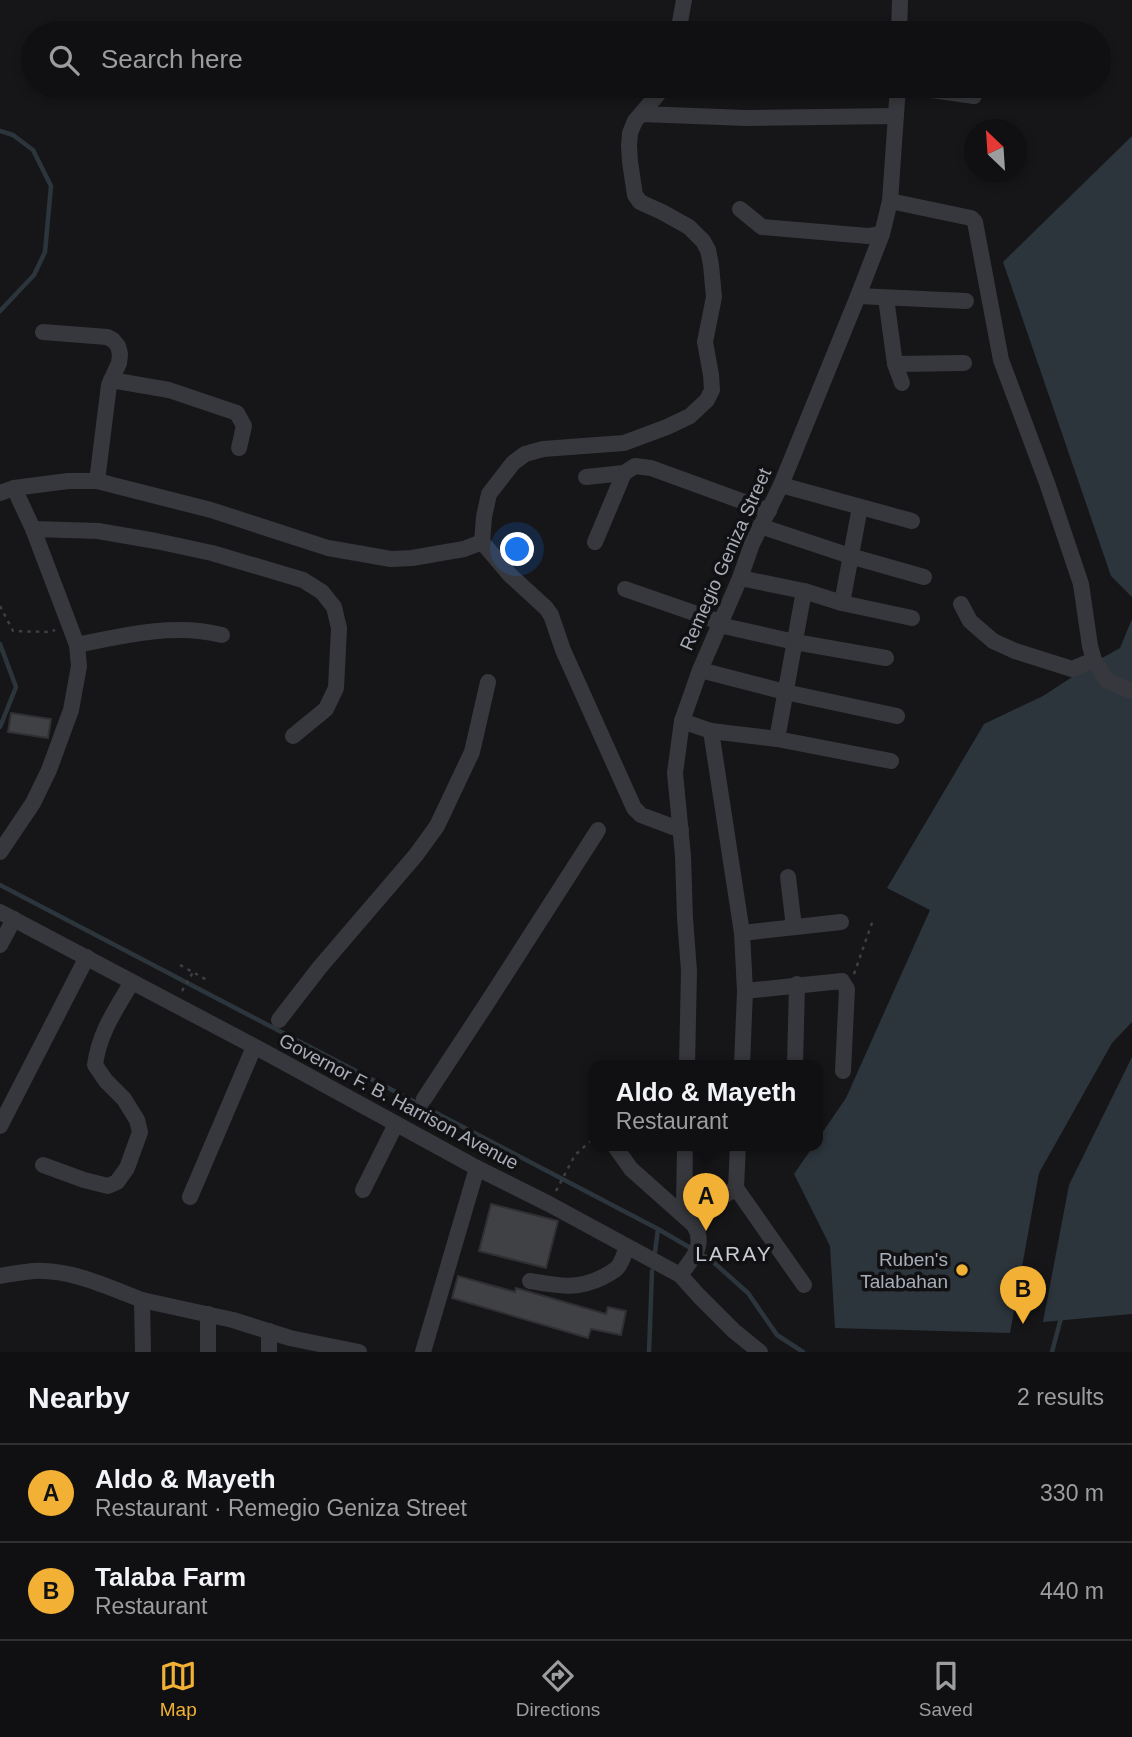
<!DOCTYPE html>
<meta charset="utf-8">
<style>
body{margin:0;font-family:Helvetica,sans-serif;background:#19191b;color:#f1f3f6}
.compass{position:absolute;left:964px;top:119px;width:63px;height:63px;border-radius:50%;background:#101012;box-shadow:0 4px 10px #0003;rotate:335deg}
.you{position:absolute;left:518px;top:550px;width:24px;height:24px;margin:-18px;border:5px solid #fff;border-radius:50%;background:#1a73e8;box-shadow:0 0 0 10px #1a73e833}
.badge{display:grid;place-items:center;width:46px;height:46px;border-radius:50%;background:#f2b134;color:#111;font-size:23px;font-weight:700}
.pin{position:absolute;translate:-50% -58px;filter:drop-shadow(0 2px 4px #0008)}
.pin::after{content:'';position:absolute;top:37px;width:24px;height:21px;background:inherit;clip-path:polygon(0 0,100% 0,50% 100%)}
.popup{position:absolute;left:589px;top:1060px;width:234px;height:91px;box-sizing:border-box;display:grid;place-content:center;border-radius:14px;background:#101012;filter:drop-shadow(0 2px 5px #0005);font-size:23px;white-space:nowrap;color:#9c9d9f}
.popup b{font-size:26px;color:#f1f3f6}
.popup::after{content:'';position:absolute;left:50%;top:100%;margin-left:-14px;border:14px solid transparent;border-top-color:#101012}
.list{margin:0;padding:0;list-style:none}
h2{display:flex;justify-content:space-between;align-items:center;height:91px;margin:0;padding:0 28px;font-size:30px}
h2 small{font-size:23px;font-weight:400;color:#9c9d9f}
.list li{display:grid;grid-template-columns:46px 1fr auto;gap:21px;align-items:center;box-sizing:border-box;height:98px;padding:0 28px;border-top:2px solid #303032}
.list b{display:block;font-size:26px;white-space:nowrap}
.list p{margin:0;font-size:23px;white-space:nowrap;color:#9c9d9f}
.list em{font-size:23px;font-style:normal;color:#9c9d9f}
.icon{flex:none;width:38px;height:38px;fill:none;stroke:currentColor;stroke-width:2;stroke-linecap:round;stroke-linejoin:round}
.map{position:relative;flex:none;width:1132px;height:1352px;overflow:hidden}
.search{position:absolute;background:#101012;box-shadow:0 4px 10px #0003;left:21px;right:21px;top:21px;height:77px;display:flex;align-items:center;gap:18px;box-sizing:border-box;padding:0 24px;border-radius:38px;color:#9c9d9f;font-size:26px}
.sheet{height:287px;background:#101012}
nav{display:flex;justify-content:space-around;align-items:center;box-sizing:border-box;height:98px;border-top:2px solid #303032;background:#101012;font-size:19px;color:#9c9d9f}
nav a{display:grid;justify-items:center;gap:4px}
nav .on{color:#f2b134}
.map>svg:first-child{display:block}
.water{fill:#2c353c}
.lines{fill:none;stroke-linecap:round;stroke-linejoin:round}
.stream{stroke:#2c353c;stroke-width:4.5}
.building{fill:#404145;stroke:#303034;stroke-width:2}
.path{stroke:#3d3f44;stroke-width:2.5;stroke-dasharray:3.5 5;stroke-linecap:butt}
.minor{stroke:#37383d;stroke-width:16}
.poi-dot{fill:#f2b134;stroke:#111113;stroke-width:2.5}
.labels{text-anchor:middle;stroke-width:7;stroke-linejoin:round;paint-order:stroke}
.street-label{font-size:19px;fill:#a8adb8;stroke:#111113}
.poi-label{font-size:19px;fill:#a8adb8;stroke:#111113;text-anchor:end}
.neighbourhood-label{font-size:21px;letter-spacing:2px;fill:#c9ccd4;stroke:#111113}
</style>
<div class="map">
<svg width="1132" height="1352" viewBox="0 0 1132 1352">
<rect width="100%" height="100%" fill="#161618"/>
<g class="water">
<polygon points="1132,136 1132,597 1111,576 1003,262"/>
<polygon points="1132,619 1132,1022 1112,1043 1039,1173 1010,1333 835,1328 830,1246 794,1174 814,1145 818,1145 818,1139 846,1098 930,910 887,888 984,724 1043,696 1095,662 1120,648"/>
<polygon points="1132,1057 1132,1314 1043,1322 1069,1185"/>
</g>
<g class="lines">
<g class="stream">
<polyline points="0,131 13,135 33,150 51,186 45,252 34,275 0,311"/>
<polyline points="0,644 16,687 0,727"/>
<polyline points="0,885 658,1229 711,1260 748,1293 777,1335 803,1352"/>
<polyline points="655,1252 658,1229"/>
<polyline points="649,1352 652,1271"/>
<polyline points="1052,1352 1061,1318"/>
</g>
</g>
<g class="building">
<polygon points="11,713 51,719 48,738 8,732"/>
<polygon points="491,1204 558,1221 546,1268 479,1251"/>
<polygon points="458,1276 515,1292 516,1288 606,1314 608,1307 626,1311 621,1335 591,1329 588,1338 452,1298"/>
</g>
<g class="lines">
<g class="path">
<polyline points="731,28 731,33"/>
<polyline points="0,606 13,631 50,632 55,630"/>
<polyline points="180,965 207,980"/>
<polyline points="854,974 873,920"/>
<polyline points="182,991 193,972"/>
<polyline points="556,1191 575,1155 594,1138"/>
</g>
<g class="minor">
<polyline points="678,33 684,0"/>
<polyline points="899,33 900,0"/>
<polyline points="662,86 658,94 635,121 630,133 629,146 630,162 635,195 640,202 662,212 689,227 703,241 708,250 711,265 714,297 705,342 711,375 712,390 707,400 690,416 667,427 624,443 543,449 525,454 513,463 489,494 484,517 482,542 510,575 546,608 551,615 563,650 634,808 641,815 681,830"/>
<polyline points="903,86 974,96"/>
<polyline points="641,114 747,118 896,116"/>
<polyline points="890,201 971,218 975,222 1001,360 1047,483 1081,584 1090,646 1094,660 1107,681 1132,691"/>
<polyline points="740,209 762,227 868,236 882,234"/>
<polyline points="858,296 966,301"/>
<polyline points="886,298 895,364 902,383"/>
<polyline points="43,332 107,337 113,340 118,346 120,354 119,363 109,385 97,481"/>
<polyline points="895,364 964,363"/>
<polyline points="111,380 169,390 237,413 244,426 239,448"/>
<polyline points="586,477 624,473 635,466 651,468 769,511"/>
<polyline points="781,485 912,521"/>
<polyline points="0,493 14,488 68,481 97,481 211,510 328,548 391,559 412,558 464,549 482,542"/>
<polyline points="760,526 850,556 924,577"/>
<polyline points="33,529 98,531 156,541 212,553 303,580 322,592 334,607 339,628 336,688 326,709 293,736"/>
<polyline points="595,542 624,473"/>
<polyline points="740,578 804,591 842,603 912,618"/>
<polyline points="625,589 720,622"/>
<polyline points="842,603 860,507"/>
<polyline points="961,604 970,621 993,641 1015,651 1072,669 1094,660"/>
<polyline points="719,625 795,642 886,658"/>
<path d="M 77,645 C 125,635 174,623 222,635"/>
<polyline points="700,670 785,692 897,716"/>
<polyline points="682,721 711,731 777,739 891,761"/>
<polyline points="711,731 742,933 745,991 742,1065"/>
<polyline points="777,739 804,591"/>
<polyline points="0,852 33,803 49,770 71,710 79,666 77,645 33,529 14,488"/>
<polyline points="788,877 794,927"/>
<polyline points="0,912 263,1051 477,1168 549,1204 680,1275 699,1296 734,1331 760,1352"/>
<polyline points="742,933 841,922"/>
<polyline points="0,945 14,919"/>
<polyline points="745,991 842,981 847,989 843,1071"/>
<polyline points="279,1020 320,967 416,855 437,826 472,752 488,682"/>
<polyline points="687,1065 689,971 685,918 683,856 675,773 682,721 700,670 740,578 752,544 781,485 858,296 882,234 890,201 898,86"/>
<polyline points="795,1065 797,984"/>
<polyline points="424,1099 489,1000 598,830"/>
<polyline points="0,1126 87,957"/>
<path d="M 614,1145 L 631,1169 L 694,1225 C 706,1245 693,1258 680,1275"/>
<polyline points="685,1145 684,1209 688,1219"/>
<polyline points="738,1145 736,1188 804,1285"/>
<path d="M 43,1165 L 84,1180 L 108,1186 L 117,1182 L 127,1168 L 140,1132 L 137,1120 L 124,1099 L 106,1081 L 95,1065 C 99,1033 116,1009 132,982"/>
<polyline points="363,1190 396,1124"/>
<polyline points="190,1197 254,1047"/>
<polyline points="688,1219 736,1188"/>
<path d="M 0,1276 C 11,1274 22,1272 33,1271 C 71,1269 108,1287 142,1300"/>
<path d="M 530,1281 C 558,1286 577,1290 603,1277 C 608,1274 613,1272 617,1268 C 622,1263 624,1254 627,1247"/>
<polyline points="208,1314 208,1352"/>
<polyline points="269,1331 269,1352"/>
<polyline points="143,1352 142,1300 233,1320 290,1338 359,1352"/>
<polyline points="423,1352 477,1168"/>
</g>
</g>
<circle class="poi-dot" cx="962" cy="1270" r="7"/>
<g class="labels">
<g class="street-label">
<text transform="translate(725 559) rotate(-66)" y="7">Remegio Geniza Street</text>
<text transform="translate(399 1101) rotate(28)" y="7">Governor F. B. Harrison Avenue</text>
</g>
<g class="poi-label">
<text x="948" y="1266">Ruben's<tspan x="948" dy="22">Talabahan</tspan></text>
</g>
<g class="neighbourhood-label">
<text x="734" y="1261">LARAY</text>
</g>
</g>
</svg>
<svg class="compass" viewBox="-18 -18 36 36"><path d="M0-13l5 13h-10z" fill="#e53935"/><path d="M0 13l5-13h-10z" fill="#9c9d9f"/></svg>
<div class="you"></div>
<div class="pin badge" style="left:706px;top:1231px">A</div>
<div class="popup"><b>Aldo &amp; Mayeth</b>Restaurant</div>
<div class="pin badge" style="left:1023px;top:1324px">B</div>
<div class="search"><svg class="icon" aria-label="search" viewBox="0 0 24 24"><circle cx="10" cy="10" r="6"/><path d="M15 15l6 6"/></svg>Search here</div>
</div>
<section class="sheet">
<h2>Nearby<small>2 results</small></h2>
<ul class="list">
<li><span class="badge">A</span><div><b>Aldo &amp; Mayeth</b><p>Restaurant · Remegio Geniza Street</p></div><em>330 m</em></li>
<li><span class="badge">B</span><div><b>Talaba Farm</b><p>Restaurant</p></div><em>440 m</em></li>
</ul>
</section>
<nav>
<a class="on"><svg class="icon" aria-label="map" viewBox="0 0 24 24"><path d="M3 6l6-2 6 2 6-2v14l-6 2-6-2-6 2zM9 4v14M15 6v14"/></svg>Map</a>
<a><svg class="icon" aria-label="directions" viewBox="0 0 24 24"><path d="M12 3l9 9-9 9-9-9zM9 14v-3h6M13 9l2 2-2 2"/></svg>Directions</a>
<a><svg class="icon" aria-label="saved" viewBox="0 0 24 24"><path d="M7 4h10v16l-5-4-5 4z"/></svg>Saved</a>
</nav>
